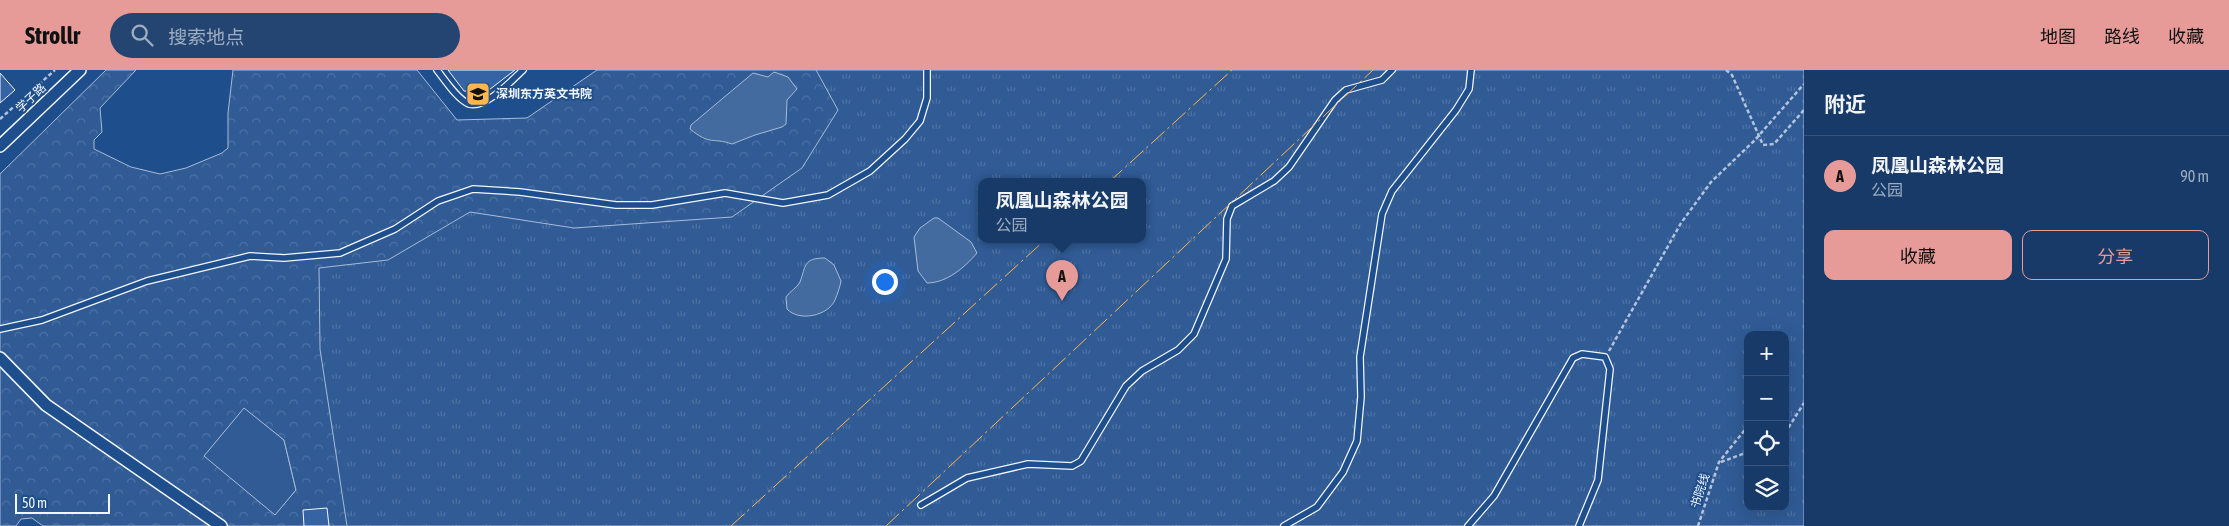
<!DOCTYPE html>
<html lang="zh">
<meta charset="utf-8">
<style>
body{margin:0;font-family:"Asap Condensed","Noto Sans SC",sans-serif;background:#244571;color:#f1f3f6}
.controls{position:absolute;right:15px;bottom:15px;display:grid;overflow:hidden;border-radius:10px;box-shadow:0 5px 20px #0002}
.controls button{width:45px;height:45px;display:grid;place-items:center;padding:0;border:0;border-bottom:1px solid #36547d;background:#173a69;color:#f1f3f6;font:25px sans-serif}
.scale{position:absolute;left:15px;bottom:12px;width:95px;box-sizing:border-box;padding-left:5px;border:2px solid #f2f6ff;border-top:0;font-size:14px;line-height:18px;white-space:nowrap;color:#f2f6ff;-webkit-text-stroke:4px #1f4e8c;paint-order:stroke}
.you{position:absolute;left:884px;top:211px;width:18px;height:18px;margin:-12px;border:4px solid #fff;border-radius:50%;background:#1a73e8;box-shadow:0 0 0 8px #1a73e833}
.badge{display:grid;place-items:center;width:32px;height:32px;border-radius:50%;background:#e69b98;color:#111;font-size:16px;font-weight:700}
.pin{position:absolute;translate:-50% -41px;filter:drop-shadow(0 1px 2px #0008)}
.pin::after{content:'';position:absolute;top:26px;width:18px;height:15px;background:inherit;clip-path:polygon(0 0,100% 0,50% 100%)}
.popup{position:absolute;left:978px;top:108px;width:168px;height:65px;box-sizing:border-box;display:grid;place-content:center;border-radius:10px;background:#173a69;filter:drop-shadow(0 1px 4px #0005);font-size:16px;white-space:nowrap;color:#9eadc0}
.popup b{font-size:19px;color:#f1f3f6}
.popup::after{content:'';position:absolute;left:50%;top:100%;margin-left:-10px;border:10px solid transparent;border-top-color:#173a69}
.list{margin:0;padding:0;list-style:none}
h2{display:flex;justify-content:space-between;align-items:center;height:65px;margin:0;padding:0 20px;font-size:21px}
h2 small{font-size:16px;font-weight:400;color:#9eadc0}
.list li{display:grid;grid-template-columns:32px 1fr auto;gap:15px;align-items:center;box-sizing:border-box;height:80px;padding:0 20px;border-top:1px solid #36547d}
.list b{display:block;font-size:19px;white-space:nowrap}
.list p{margin:0;font-size:16px;white-space:nowrap;color:#9eadc0}
.list em{font-size:16px;font-style:normal;color:#9eadc0}
.actions{display:flex;gap:10px;padding:15px 20px}
.actions a{flex:1;padding:11px 0;border:1px solid #e69b98;border-radius:10px;text-align:center;font-size:18px;color:#e69b98}
.actions .main{background:#e69b98;color:#111}
.icon{flex:none;width:28px;height:28px;fill:none;stroke:currentColor;stroke-width:2;stroke-linecap:round;stroke-linejoin:round}
.map{position:relative;flex:none;width:1804px;height:456px;overflow:hidden}
header{display:flex;align-items:center;gap:30px;box-sizing:border-box;height:70px;padding:0 25px;background:#e69b98;color:#111}
header strong{font-size:24px}
nav{display:flex;gap:28px;margin-inline-start:auto;font-size:18px}
.search{width:350px;height:45px;background:#244571;display:flex;align-items:center;gap:12px;box-sizing:border-box;padding:0 18px;border-radius:28px;color:#9eadc0;font-size:19px}
main{display:flex}
aside{flex:1;background:#173a69}
.map>svg:first-child{display:block}
.built{fill:#305b95;stroke:#a8bbd7}
.forest{fill:url(#forest-crowns);stroke:#a8bbd7;fill-rule:evenodd}
.park{fill:url(#park-tufts);stroke:#a8bbd7;fill-rule:evenodd}
.water{fill:#446ba0;stroke:#a8bbd7}
.building{fill:#3563a3;stroke:#f2f6ff}
.lines{fill:none;stroke-linecap:round;stroke-linejoin:round}
.service-casing{stroke:#f2f6ff;stroke-width:8}
.minor-casing{stroke:#f2f6ff;stroke-width:14}
.path{stroke:#b3c4dc;stroke-width:2.5;stroke-dasharray:4 2.5;stroke-linecap:butt}
.service{stroke:#1f4e8c;stroke-width:5.5}
.minor{stroke:#1f4e8c;stroke-width:11}
.power{stroke:#ffb74d;stroke-width:1;stroke-dasharray:18 4 2.5 4;stroke-linecap:butt}
.labels{text-anchor:middle;stroke-width:4;stroke-linejoin:round;paint-order:stroke}
.poi-label{font-size:12px;font-weight:bold;fill:#f2f6ff;stroke:#1f4e8c;text-anchor:start}
.street-label{font-size:12px;fill:#f2f6ff;stroke:#1f4e8c}
</style>
<header>
<strong>Strollr</strong>
<div class="search"><svg class="icon" aria-label="search" viewBox="0 0 24 24"><circle cx="10" cy="10" r="6"/><path d="M15 15l6 6"/></svg>搜索地点</div>
<nav><a>地图</a><a>路线</a><a>收藏</a></nav>
</header>
<main>
<div class="map">
<svg width="1804" height="456" viewBox="0 0 1804 456">
<defs>
<pattern id="forest-crowns" width="20" height="18" patternUnits="userSpaceOnUse" patternTransform="scale(1.25)"><rect width="20" height="18" fill="#305b95"/><path d="M2 6a3 3 0 1 1 6 0M12 15a3 3 0 1 1 6 0" fill="none" stroke="#4e73a5"/></pattern>
<pattern id="park-tufts" width="24" height="20" patternUnits="userSpaceOnUse" patternTransform="scale(1.25)"><rect width="24" height="20" fill="#305b95"/><path d="M3 7l-1-3M5 7V3M7 7l1-3M15 17l-1-3M17 17v-4M19 17l1-3" fill="none" stroke="#4e73a5"/></pattern>
</defs>
<rect width="100%" height="100%" fill="#1f4e8c"/>
<polygon class="built" points="244,337 284,370 296,420 275,446 203,386"/>
<path class="forest" d="M 106,0 L 136,0 L 100,38 L 102,62 L 94,70 L 94,79 L 131,97 L 160,104 L 186,98 L 222,83 L 228,78 L 228,43 L 233,0 L 417,0 L 457,50 L 527,48 L 597,0 L 1804,0 L 1804,456 L 43,456 L 32,448 L 21,449 L 16,456 L 0,456 L 0,104 ZM 982,112 L 1142,112 L 1142,170 L 982,170 ZM 1748,265 L 1785,265 L 1785,437 L 1748,437 ZM 244,338 L 284,370 L 296,420 L 275,445 L 204,386 Z"/>
<path class="park" d="M 816,0 L 1804,0 L 1804,456 L 347,456 L 320,279 L 319,198 L 388,190 L 470,142 L 574,158 L 732,147 L 802,98 L 838,40 ZM 982,112 L 1142,112 L 1142,170 L 982,170 ZM 1748,265 L 1785,265 L 1785,437 L 1748,437 Z"/>
<g class="water">
<path d="M 774,2 L 788,7 L 797,19 L 787,30 L 786,54 L 782,57 L 755,65 L 732,74 C 712,67 711,76 690,59 L 691,55 L 753,3 L 768,7 Z"/>
<path d="M 934,148 L 938,148 L 971,172 L 977,183 C 965,197 947,213 927,213 L 918,201 L 914,167 L 920,158 Z"/>
<path d="M 825,188 L 834,195 L 841,211 C 840,217 837,225 835,230 C 828,246 799,252 787,239 L 786,227 C 790,221 797,218 800,212 C 806,196 803,188 825,188 Z"/>
</g>
<g class="building">
<polygon points="448,0 515,0 485,23 464,21"/>
<polygon points="0,3 15,20 0,33"/>
<polygon points="327,438 329,456 304,456 303,440"/>
</g>
<g class="lines">
<g class="service-casing">
<g id="service">
<path d="M 437,0 C 445,10 457,29 469,34 C 486,39 512,10 523,0"/>
<polyline points="0,259 42,250 147,211 250,186 284,188 340,183 395,159 438,131 473,119 520,122 616,135 652,135 725,123 783,133 828,125 870,101 905,69 920,51 927,28 927,0"/>
<polyline points="921,435 967,408 1028,394 1072,396 1081,391 1126,316 1142,301 1178,280 1194,264 1226,189 1227,149 1232,136 1274,111 1289,97 1335,30 1346,20 1382,10 1392,0"/>
<polyline points="1284,456 1317,437 1343,402 1357,371 1361,327 1360,287 1382,144 1392,121 1456,40 1469,19 1471,0"/>
<polyline points="1468,456 1494,426 1573,288 1582,284 1605,287 1610,299 1598,410 1579,456"/>
</g>
</g>
<g class="minor-casing">
<g id="minor">
<polyline points="0,76 80,0"/>
<polyline points="0,288 46,335 221,456"/>
</g>
</g>
<g class="path">
<polyline points="1726,0 1732,5 1763,75 1774,74 1804,40"/>
<polyline points="0,49 55,0"/>
<polyline points="1609,281 1681,153 1711,112 1754,71 1804,14"/>
<polyline points="1785,300 1786,299"/>
<polyline points="1785,363 1804,333"/>
<polyline points="1721,392 1748,382"/>
<polyline points="1698,456 1719,392 1748,356"/>
</g>
<use href="#service" class="service"/>
<use href="#minor" class="minor"/>
<g class="power">
<polyline points="1109,112 1232,0"/>
<polyline points="731,456 1045,170"/>
<polyline points="886,456 1373,0"/>
</g>
</g>
<defs>
<g id="school-square" transform="scale(1.25)"><rect x="-9" y="-9" width="18" height="18" rx="4" fill="#ffb74d" stroke="#1f4e8c"/><path d="M0-5L7-2L0 1L-7-2ZM-4 1L0 2.5L4 1V4Q0 6-4 4Z" fill="#111"/></g>
</defs>
<g fill-rule="evenodd">
<use href="#school-square" x="478" y="24"/>
</g>
<g class="labels">
<g class="poi-label">
<text x="496" y="28">深圳东方英文书院</text>
</g>
<g class="street-label">
<text transform="translate(31 28) rotate(-43)" y="4">学子路</text>
<text transform="translate(1700 421) rotate(-72)" y="4">书院线</text>
</g>
</g>
</svg>
<div class="controls">
<button>+</button>
<button>−</button>
<button><svg class="icon" aria-label="locate" viewBox="0 0 24 24"><circle cx="12" cy="12" r="6"/><path d="M12 2v4M12 18v4M2 12h4M18 12h4"/></svg></button>
<button><svg class="icon" aria-label="layers" viewBox="0 0 24 24"><path d="M12 4l9 5-9 5-9-5zM3 14l9 5 9-5"/></svg></button>
</div>
<div class="scale">50 m</div>
<div class="you"></div>
<div class="pin badge" style="left:1062px;top:231px">A</div>
<div class="popup"><b>凤凰山森林公园</b>公园</div>
</div>
<aside>
<h2>附近<small></small></h2>
<ul class="list">
<li><span class="badge">A</span><div><b>凤凰山森林公园</b><p>公园</p></div><em>90 m</em></li>
</ul>
<div class="actions"><a class="main">收藏</a><a>分享</a></div>
</aside>
</main>
